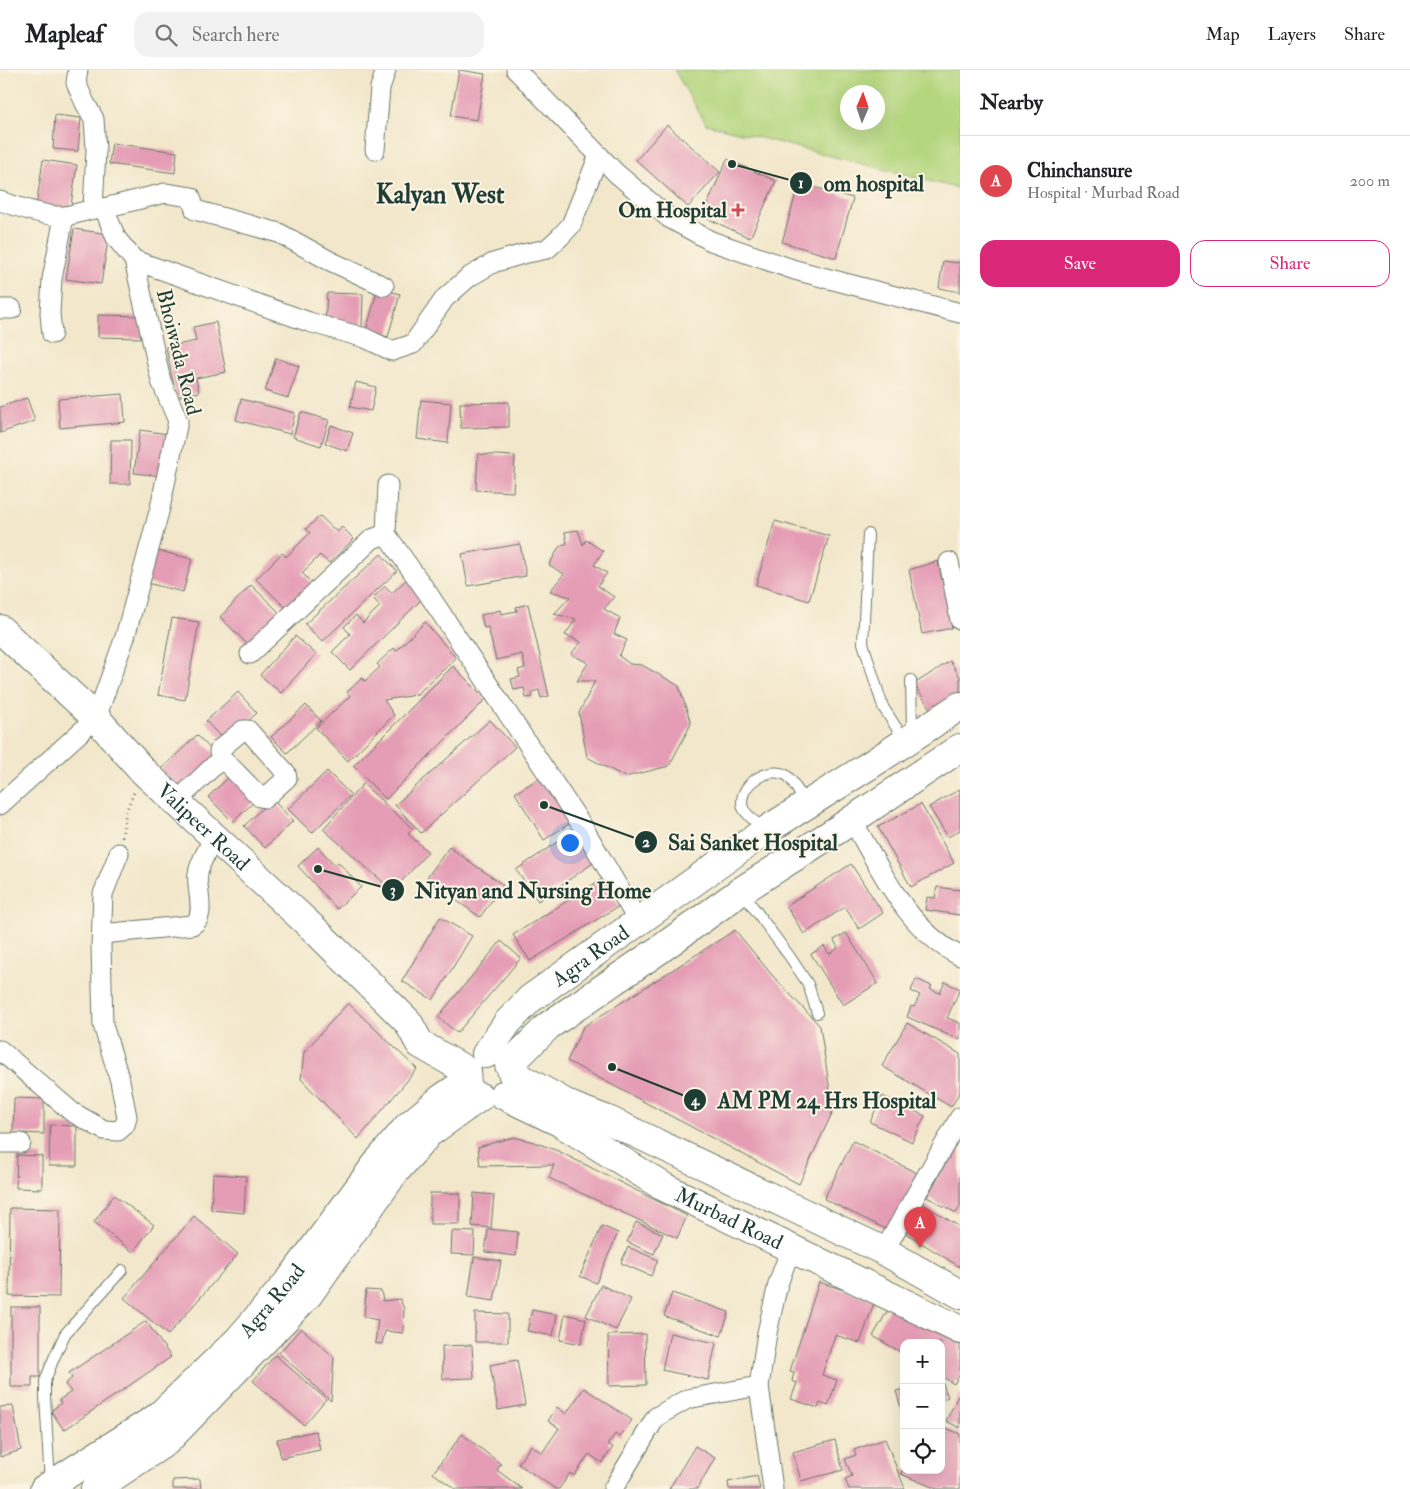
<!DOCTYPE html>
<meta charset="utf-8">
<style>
body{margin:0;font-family:"IM FELL Double Pica",serif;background:#f2f2f2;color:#202124}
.controls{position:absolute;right:15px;bottom:15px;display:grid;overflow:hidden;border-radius:10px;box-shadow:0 5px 20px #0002}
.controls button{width:45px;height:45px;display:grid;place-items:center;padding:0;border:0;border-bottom:1px solid #e0e0e0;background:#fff;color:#202124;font:25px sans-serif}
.compass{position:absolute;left:840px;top:15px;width:45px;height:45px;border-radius:50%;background:#fff;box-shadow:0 5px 20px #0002;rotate:2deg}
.you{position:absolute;left:569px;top:772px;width:18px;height:18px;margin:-12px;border:4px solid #fff;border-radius:50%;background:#1a73e8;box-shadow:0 0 0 8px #1a73e833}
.badge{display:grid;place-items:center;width:32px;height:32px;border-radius:50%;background:#db2777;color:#fff;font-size:16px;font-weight:700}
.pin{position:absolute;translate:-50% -41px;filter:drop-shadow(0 1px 2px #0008)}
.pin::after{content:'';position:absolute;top:26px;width:18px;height:15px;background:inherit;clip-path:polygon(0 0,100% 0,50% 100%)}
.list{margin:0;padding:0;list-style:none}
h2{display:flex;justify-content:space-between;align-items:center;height:65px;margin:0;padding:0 20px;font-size:21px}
h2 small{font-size:16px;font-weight:400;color:#757577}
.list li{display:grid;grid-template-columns:32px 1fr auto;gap:15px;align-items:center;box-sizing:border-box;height:90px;padding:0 20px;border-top:1px solid #e0e0e0}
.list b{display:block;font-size:19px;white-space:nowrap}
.list p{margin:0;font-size:16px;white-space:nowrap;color:#757577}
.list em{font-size:16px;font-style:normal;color:#757577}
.actions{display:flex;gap:10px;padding:15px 20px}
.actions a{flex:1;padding:11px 0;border:1px solid #db2777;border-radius:15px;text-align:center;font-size:18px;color:#db2777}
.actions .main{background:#db2777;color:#fff}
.icon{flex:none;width:28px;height:28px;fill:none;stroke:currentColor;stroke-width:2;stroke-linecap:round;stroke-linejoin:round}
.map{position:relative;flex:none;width:960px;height:1419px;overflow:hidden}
header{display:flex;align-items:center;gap:30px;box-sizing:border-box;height:70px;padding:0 25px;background:#fff;border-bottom:1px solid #e0e0e0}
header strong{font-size:24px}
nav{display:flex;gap:28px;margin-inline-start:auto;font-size:18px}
.search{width:350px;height:45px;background:#f2f2f2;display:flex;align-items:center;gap:12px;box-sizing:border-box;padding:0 18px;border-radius:15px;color:#757577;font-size:19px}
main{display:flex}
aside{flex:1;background:#fff}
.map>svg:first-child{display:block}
.green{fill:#b4d67e;stroke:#6a8a59;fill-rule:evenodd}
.building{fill:#e59db6}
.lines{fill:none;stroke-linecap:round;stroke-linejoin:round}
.lane-casing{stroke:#697869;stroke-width:12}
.street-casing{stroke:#697869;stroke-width:21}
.secondary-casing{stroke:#697869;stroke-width:30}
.path{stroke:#697869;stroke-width:3;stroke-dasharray:1 4;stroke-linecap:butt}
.lane{stroke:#fff;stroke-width:10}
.street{stroke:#fff;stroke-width:19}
.secondary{stroke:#fff;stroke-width:28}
.poi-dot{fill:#d1495b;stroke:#fcf5e5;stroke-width:2}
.labels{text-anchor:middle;stroke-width:4;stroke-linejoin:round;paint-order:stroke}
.poi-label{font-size:21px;font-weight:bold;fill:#1f3d34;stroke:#fcf5e5;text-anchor:end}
.street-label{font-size:21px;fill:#1f3d34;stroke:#fcf5e5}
.district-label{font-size:26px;font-weight:bold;fill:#1f3d34;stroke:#fcf5e5}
.leader{fill:none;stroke:#1f3d34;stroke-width:2}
.callout-dot{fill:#1f3d34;stroke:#fcf5e5;stroke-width:2}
.mark-label{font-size:15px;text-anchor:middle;font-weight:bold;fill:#fff}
.callout-label{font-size:22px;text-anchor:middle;font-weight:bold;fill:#1f3d34;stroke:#fcf5e5;stroke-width:4;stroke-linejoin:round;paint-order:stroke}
</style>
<header>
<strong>Mapleaf</strong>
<div class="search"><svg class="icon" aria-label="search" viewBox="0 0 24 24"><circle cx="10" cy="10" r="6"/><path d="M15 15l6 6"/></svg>Search here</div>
<nav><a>Map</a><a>Layers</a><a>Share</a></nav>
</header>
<main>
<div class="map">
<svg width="960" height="1419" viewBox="0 0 960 1419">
<rect width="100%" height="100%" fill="#fcf5e5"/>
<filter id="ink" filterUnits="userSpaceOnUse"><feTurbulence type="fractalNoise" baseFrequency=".02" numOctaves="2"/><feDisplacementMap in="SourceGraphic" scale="10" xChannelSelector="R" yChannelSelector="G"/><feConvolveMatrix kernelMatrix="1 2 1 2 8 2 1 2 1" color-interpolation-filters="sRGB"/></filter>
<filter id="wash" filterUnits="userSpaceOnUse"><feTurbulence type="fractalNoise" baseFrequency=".0096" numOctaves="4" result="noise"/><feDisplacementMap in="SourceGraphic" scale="20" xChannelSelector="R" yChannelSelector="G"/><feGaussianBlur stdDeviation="1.12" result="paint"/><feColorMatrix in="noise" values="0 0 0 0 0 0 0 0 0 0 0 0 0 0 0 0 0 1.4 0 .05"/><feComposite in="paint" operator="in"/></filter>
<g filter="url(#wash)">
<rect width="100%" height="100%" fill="#f2e7cb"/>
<path class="green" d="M 674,0 L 960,0 L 960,119 L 706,54 ZM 848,22 L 878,22 L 878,52 L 848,52 Z"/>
<g id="blocks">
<g class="building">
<polygon points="459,0 485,4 477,50 451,46"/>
<polygon points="55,45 81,48 78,81 53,79"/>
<polygon points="667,55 720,102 688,137 636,90"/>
<polygon points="112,73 177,82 175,103 109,94"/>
<polygon points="727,89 776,111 750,168 702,146"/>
<polygon points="43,90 77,95 70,142 36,137"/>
<polygon points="799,113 853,128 836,188 782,172"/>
<polygon points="74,159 109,164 101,214 66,209"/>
<polygon points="943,191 960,193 960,222 939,218"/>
<polygon points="378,218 400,224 388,267 366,261"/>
<polygon points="327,223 363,224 362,257 325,255"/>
<polygon points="98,245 142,246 142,268 98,267"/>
<polygon points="216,252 226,302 196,308 199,322 176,327 166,277 196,271 193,257"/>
<polygon points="276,288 299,296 288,328 265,321"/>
<polygon points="356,312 376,317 371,341 350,337"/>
<polygon points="123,324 125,352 60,358 58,329"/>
<polygon points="27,328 35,351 0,363 0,337"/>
<polygon points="241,329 295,343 290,364 236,350"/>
<polygon points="421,330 451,333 448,373 417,369"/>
<polygon points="509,332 509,357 461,358 460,333"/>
<polygon points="301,342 329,350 321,376 293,367"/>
<polygon points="331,355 353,363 347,381 325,373"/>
<polygon points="140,360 168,364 162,406 134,403"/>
<polygon points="111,370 131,370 130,414 110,414"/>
<polygon points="478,384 515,386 513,422 476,420"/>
<polygon points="320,446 337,462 342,457 354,469 329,493 320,485 302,503 316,517 290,542 256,509 282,483 286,487 310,463 306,459"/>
<polygon points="775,451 829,466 809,531 756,515"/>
<polygon points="578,460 583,475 586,470 603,481 594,495 607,503 598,516 614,527 604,539 620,548 614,564 627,570 619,586 630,594 642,595 679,616 691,654 669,696 625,707 587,687 579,643 595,611 577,611 588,593 571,584 581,572 565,565 576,549 554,544 570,527 550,521 564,504 549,495 559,477 567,473 565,462"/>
<polygon points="520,474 526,506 468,516 462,484"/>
<polygon points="155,480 192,489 183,522 147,513"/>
<polygon points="381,484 397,501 322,572 305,554"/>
<polygon points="938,491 952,558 922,564 909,500"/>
<polygon points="406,510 424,527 350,600 332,582 350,564 344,557 356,545 363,553 380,536 373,528 385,516 392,523"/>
<polygon points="251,515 280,543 248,575 220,547"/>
<polygon points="528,534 549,626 541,628 539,620 532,622 533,627 526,628 524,618 514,620 511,609 520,607 518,600 525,598 522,584 496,590 488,557 484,558 481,545 500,540 501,544 517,541 516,537"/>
<polygon points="172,548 199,552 185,630 158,625"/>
<polygon points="425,552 456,588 416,625 384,630 394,645 348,691 316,658 350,626 347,622 362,608 365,611 380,597 377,594 394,578 396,581"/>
<polygon points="295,566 316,584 281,623 260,605"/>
<polygon points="950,591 960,607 960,628 934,645 914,614"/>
<polygon points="453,596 486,629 386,729 353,696"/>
<polygon points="238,622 257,643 225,672 206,651"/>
<polygon points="306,635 321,651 287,683 271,667"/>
<polygon points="490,650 515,677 421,763 395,735"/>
<polygon points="197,665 217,686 181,721 160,700"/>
<polygon points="327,701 351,725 312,763 288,739"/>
<polygon points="233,703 258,728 233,752 208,727"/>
<polygon points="543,706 572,752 544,770 515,723"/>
<polygon points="363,714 413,759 408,764 428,782 393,821 323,759"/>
<polygon points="960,719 960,760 948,767 929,737"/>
<polygon points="272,729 293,751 265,778 244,756"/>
<polygon points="921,734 954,793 911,817 878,757"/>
<polygon points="578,758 599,789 538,831 516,800"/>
<polygon points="318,777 335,795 338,792 361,817 337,839 298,796"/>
<polygon points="449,777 503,815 480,847 426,809"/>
<polygon points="851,794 883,843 859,859 845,837 804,864 786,836"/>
<polygon points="602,809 619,836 530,891 513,865"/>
<polygon points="937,817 960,820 960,845 925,840 927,827 935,828"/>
<polygon points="440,847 472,866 433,930 402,911"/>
<polygon points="735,860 772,905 820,956 833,1041 799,1114 567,991 583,957"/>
<polygon points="846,863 878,913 843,935 811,884 824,876 829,884 838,878 834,870"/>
<polygon points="501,871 521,888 457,963 438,947"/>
<polygon points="916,909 932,916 930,919 940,923 945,912 960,919 947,948 960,953 960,970 907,947 911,936 914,937 920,925 911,921"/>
<polygon points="348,933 417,999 358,1069 301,1009 304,982"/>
<polygon points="907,953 960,984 960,1022 951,1037 882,996"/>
<polygon points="882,1026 925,1046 912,1072 870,1052"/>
<polygon points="14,1028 44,1029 44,1064 13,1063"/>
<polygon points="50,1055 77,1056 77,1096 49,1096"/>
<polygon points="514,1067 534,1072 558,1081 687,1146 677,1168 549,1108 554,1095 480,1096 478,1077"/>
<polygon points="960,1067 960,1137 956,1143 927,1127"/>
<polygon points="853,1071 919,1104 890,1161 824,1129"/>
<polygon points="17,1085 42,1086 42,1119 16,1118"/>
<polygon points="213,1104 246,1106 244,1143 211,1140"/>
<rect x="430" y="1123" width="30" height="31"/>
<polygon points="474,1123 494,1125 491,1158 472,1156"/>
<polygon points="114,1125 154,1155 133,1182 94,1152"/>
<polygon points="922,1133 960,1157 960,1197 904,1162"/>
<polygon points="10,1138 60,1139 59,1227 9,1226"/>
<polygon points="194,1146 238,1184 168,1265 124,1228"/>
<polygon points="636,1152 663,1164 654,1184 627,1172"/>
<polygon points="602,1156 618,1163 596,1213 580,1206"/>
<polygon points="488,1159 518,1162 516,1186 485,1182"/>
<polygon points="452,1161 475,1162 474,1185 451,1184"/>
<polygon points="628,1177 658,1190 651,1206 621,1193"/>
<polygon points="474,1187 501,1191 494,1231 468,1227"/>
<polygon points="819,1212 875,1230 860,1273 835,1265 822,1305 837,1310 828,1336 820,1333 818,1338 791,1329 797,1313 792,1311 794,1302 790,1301"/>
<polygon points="601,1215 631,1229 616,1260 586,1246"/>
<polygon points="366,1220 381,1221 383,1231 400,1229 404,1239 403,1263 385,1261 382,1274 375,1273 378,1250 364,1247"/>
<polygon points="672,1223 729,1242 721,1266 664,1246"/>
<polygon points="892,1233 960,1273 960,1304 954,1314 941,1306 941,1273 904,1273 904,1284 873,1266"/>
<polygon points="11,1237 40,1237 40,1307 32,1307 32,1317 11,1317"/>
<polygon points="532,1240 557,1245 553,1266 527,1261"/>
<polygon points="475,1243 508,1244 508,1272 475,1272"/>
<polygon points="565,1244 586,1249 581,1274 560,1270"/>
<polygon points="146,1251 171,1287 64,1360 51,1341 61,1333 59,1330 71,1322 65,1314 72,1308 69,1303"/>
<polygon points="301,1258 334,1287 331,1331 279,1283"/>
<polygon points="670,1263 716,1273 708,1310 662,1300"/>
<polygon points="645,1264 646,1315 609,1316 608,1265"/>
<polygon points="472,1275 474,1308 443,1309 442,1276"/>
<polygon points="275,1285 326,1329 304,1355 253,1311"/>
<polygon points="517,1290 525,1335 498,1340 490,1295"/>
<polygon points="941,1309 948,1327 941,1330"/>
<polygon points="584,1318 632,1350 620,1367 615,1364 608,1374 613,1377 602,1393 589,1384 574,1406 570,1403 559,1419 556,1419 518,1394 531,1375 542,1383 559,1358 548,1351 557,1337 566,1344"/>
<polygon points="904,1319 904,1345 903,1345 896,1321"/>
<polygon points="960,1322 960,1358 946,1351"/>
<polygon points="13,1336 21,1380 0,1387 0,1337"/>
<polygon points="946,1358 960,1364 960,1419 937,1419 901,1404 904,1397 904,1400 941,1400 941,1362 944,1363"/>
<polygon points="316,1361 320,1380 281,1388 277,1369"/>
<polygon points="462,1364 501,1394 497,1400 522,1419 455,1419 433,1403"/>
<polygon points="885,1369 905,1419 849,1419 845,1409 852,1406 845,1389 856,1385 854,1380"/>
<polygon points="835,1370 843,1400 801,1411 793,1382"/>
<polygon points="695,1376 715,1388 697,1419 669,1419"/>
<polygon points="757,1406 760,1419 729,1419 728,1412"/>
<polygon points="200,1409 201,1419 173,1419 173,1410"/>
</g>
</g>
</g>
<g filter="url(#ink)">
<use href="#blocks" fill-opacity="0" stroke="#697869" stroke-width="1"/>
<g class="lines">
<g class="lane-casing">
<g id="lane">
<polyline points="868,464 863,573 883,637 905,671"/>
<polyline points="911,610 912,657 914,663"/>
<path d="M 764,760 C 758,754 746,745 743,738 C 736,716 768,695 786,705 C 793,709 801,727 805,734"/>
<polyline points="742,822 790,887 808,914 817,943"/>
<polyline points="50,1413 45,1327 45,1311 54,1288 65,1264 122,1200"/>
</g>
</g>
<g class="street-casing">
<g id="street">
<polyline points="78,0 76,13 85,33 94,49 96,80 93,138"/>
<polyline points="516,0 616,103 669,148 711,171 795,200 960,243"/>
<polyline points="375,80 380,18 386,0"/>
<path d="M 0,131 C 15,136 50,148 65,146 C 79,144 90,138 104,138 L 116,168 L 134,190 L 161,311 L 178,351 L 160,438 L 125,567 L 96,648 L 0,735"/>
<polyline points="104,138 165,123 191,127 195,140 279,163 330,191 384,216"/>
<polyline points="134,190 309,252 365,268 392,281 413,274 445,228 469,207 493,193 523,184 547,179 560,167 571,155 599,85"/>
<polyline points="0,239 12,239"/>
<polyline points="52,264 50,243 52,209 64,147"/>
<polyline points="388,415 386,464 429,525 583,757 638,851"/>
<polyline points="949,492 960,550"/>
<polyline points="250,584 372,469 386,464"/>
<polyline points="176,732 222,688 260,727 265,728 287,708 286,703 248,660 243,660 220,679 219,682 222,688"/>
<path d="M 852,750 C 881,799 906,859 960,886"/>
<path d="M 102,864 L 192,855 C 208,847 195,817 198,803 C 200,791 209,778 214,767"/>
<polyline points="0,980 72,1042 104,1060 118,1061 125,1055 127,1047 120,1011 103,955 101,876 103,824 119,783"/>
<polyline points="0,1073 21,1073"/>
<polyline points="884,1181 960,1047"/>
<polyline points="613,1419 656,1347 687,1329 759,1316"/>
<polyline points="773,1419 759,1316 767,1263 778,1214 791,1178"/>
</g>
</g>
<g class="secondary-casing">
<g id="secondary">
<path id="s1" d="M 0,559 L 96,648 L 143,701 L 316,861 L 408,952 L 420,974 L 467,1001"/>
<path id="s2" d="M 486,984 L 508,952 L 530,929 L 765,761 L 870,695 L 960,636"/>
<polyline points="509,995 548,956 659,880 741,821 837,760 960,678"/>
<polyline points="512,1003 571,1036 608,1050 884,1181 960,1224"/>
<path id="s3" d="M 503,1025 L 561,1053 L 664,1117 L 960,1260"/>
<path id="s4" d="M 44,1419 L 158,1347 L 239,1269 L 290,1210 L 380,1089 L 408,1056 L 442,1028 L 467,1011"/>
<polyline points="95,1419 167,1371 309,1224 394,1103 429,1063 480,1027"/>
</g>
</g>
<polyline class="path" points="122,767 126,742 134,722"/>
<use href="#lane" class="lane"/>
<use href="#street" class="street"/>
<use href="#secondary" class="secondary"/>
</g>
</g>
<path class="poi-dot" d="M735.5 132.5h5v5h5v5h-5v5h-5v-5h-5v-5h5z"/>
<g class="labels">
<g class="poi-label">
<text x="727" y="147">Om Hospital</text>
</g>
<g class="street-label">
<text transform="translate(179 282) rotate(76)" y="7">Bhoiwada Road</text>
<text dy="7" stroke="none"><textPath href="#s1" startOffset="284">Valipeer Road</textPath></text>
<text dy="7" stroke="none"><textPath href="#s2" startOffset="145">Agra Road</textPath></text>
<text dy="7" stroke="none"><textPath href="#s3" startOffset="258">Murbad Road</textPath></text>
<text dy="7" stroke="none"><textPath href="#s4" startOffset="298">Agra Road</textPath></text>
</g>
<g class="district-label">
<text x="440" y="133">Kalyan West</text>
</g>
</g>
<path class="leader" d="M732 94L801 113M544 735L646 772M318 799L393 820M612 997L695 1030"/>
<g class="callout-dot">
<circle cx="732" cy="94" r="5"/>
<circle cx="544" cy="735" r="5"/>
<circle cx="318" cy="799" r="5"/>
<circle cx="612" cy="997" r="5"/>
<circle cx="801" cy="113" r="12"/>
<circle cx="646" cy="772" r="12"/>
<circle cx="393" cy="820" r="12"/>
<circle cx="695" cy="1030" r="12"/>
</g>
<g class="mark-label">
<text x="801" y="118">1</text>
<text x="646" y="777">2</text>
<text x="393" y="825">3</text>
<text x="695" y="1035">4</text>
</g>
<g class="callout-label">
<text x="874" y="121">om hospital</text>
<text x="753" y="780">Sai Sanket Hospital</text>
<text x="533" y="828">Nityan and Nursing Home</text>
<text x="827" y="1038">AM PM 24 Hrs Hospital</text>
</g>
</svg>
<div class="controls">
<button>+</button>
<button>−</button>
<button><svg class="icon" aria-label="locate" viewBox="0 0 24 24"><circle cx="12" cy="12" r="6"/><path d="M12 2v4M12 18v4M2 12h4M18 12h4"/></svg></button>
</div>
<svg class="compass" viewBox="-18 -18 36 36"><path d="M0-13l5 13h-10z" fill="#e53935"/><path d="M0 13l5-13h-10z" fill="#757577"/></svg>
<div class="you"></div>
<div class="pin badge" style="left:920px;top:1178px;background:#e0444e">A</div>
</div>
<aside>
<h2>Nearby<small></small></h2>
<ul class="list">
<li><span class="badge" style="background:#e0444e">A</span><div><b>Chinchansure</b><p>Hospital · Murbad Road</p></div><em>200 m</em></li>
</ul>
<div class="actions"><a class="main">Save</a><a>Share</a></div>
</aside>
</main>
